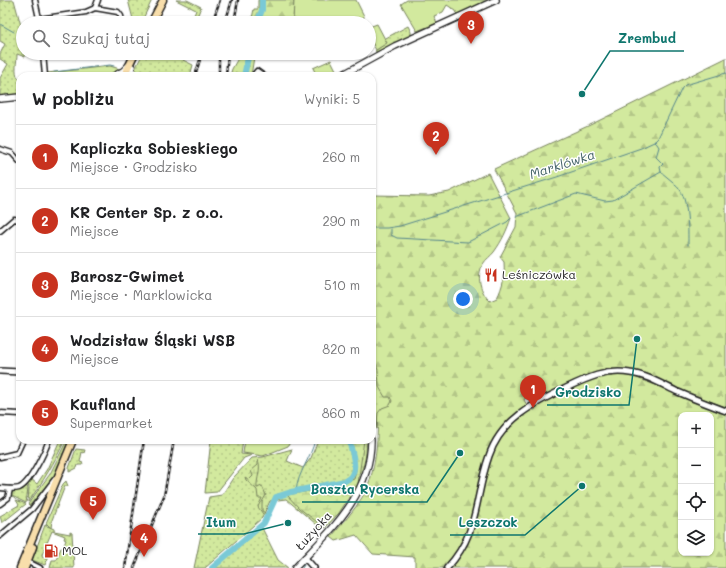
<!DOCTYPE html>
<html lang="pl">
<meta charset="utf-8">
<style>
body{margin:0;font-family:Mali,sans-serif;background:#f2f2f2;color:#202124}
.controls{position:absolute;right:12px;bottom:12px;display:grid;overflow:hidden;border-radius:8px;box-shadow:0 1px 3px #0004}
.controls button{width:36px;height:36px;display:grid;place-items:center;padding:0;border:0;border-bottom:1px solid #e0e0e0;background:#fff;color:#202124;font:20px sans-serif}
.you{position:absolute;left:463px;top:299px;width:14px;height:14px;margin:-10px;border:3px solid #fff;border-radius:50%;background:#1a73e8;box-shadow:0 0 0 6px #1a73e833}
.badge{display:grid;place-items:center;width:26px;height:26px;border-radius:50%;background:#c8321e;color:#fff;font-size:13px;font-weight:700}
.pin{position:absolute;translate:-50% -33px;filter:drop-shadow(0 1px 2px #0008)}
.pin::after{content:'';position:absolute;top:21px;width:14px;height:12px;background:inherit;clip-path:polygon(0 0,100% 0,50% 100%)}
.list{margin:0;padding:0;list-style:none}
h2{display:flex;justify-content:space-between;align-items:center;height:52px;margin:0;padding:0 16px;font-size:17px}
h2 small{font-size:13px;font-weight:400;color:#757577}
.list li{display:grid;grid-template-columns:26px 1fr auto;gap:12px;align-items:center;box-sizing:border-box;height:64px;padding:0 16px;border-top:1px solid #e0e0e0}
.list b{display:block;font-size:15px;white-space:nowrap}
.list p{margin:0;font-size:13px;white-space:nowrap;color:#757577}
.list em{font-size:13px;font-style:normal;color:#757577}
.icon{flex:none;width:22px;height:22px;fill:none;stroke:currentColor;stroke-width:2;stroke-linecap:round;stroke-linejoin:round}
.map{position:relative;flex:none;width:726px;height:568px;overflow:hidden}
.search{position:absolute;background:#fff;box-shadow:0 1px 3px #0004;left:16px;top:16px;width:360px;height:44px;display:flex;align-items:center;gap:10px;box-sizing:border-box;padding:0 14px;border-radius:22px;color:#757577;font-size:15px}
.panel{position:absolute;background:#fff;box-shadow:0 1px 3px #0004;left:16px;top:72px;width:360px;height:372px;border-radius:12px}
.map>svg:first-child{display:block}
.grass{fill:url(#grass-dots);stroke:#77825d}
.forest{fill:url(#forest-firs);stroke:#77825d;fill-rule:evenodd}
.wetland{fill:url(#wetland-marsh);stroke:#77825d}
.garden{fill:#d2e99e;stroke:#77825d}
.lines{fill:none;stroke-linecap:round;stroke-linejoin:round}
.stream{stroke:#54848c;stroke-width:1}
.river{stroke:#7ac9d6;stroke-width:6}
.minor-casing{stroke:#1c1c1c;stroke-width:7}
.tertiary-casing{stroke:#1c1c1c;stroke-width:8}
.secondary-casing{stroke:#1c1c1c;stroke-width:8}
.primary-casing{stroke:#1c1c1c;stroke-width:9}
.minor{stroke:#fff;stroke-width:4}
.tertiary{stroke:#fff;stroke-width:5}
.secondary{stroke:#fff;stroke-width:5.5}
.primary{stroke:#f8deab;stroke-width:6}
.rail-casing{stroke:#1c1c1c;stroke-width:2.5}
.rail{stroke:#fff;stroke-width:1;stroke-dasharray:3;stroke-linecap:butt}
.labels{text-anchor:middle;stroke-width:3;stroke-linejoin:round;paint-order:stroke}
.poi-label{font-size:12px;fill:#1c1c1c;stroke:#fff;text-anchor:start}
.street-label{font-size:12px;fill:#1c1c1c;stroke:#fff}
.water-label{font-size:13px;font-style:italic;fill:#426166;stroke:#fff}
.leader{fill:none;stroke:#0f766e;stroke-width:1.5}
.callout-dot{fill:#0f766e;stroke:#fff;stroke-width:1.5}
.callout-label{font-size:13px;text-anchor:middle;font-weight:bold;fill:#0f766e;stroke:#fff;stroke-width:3;stroke-linejoin:round;paint-order:stroke}
</style>
<div class="map">
<svg width="726" height="568" viewBox="0 0 726 568">
<defs>
<pattern id="grass-dots" width="8" height="8" patternUnits="userSpaceOnUse"><rect width="8" height="8" fill="#d2e99e"/><path d="M2 2h.1M6 6h.1" fill="none" stroke="#b4c788" stroke-width="1.8" stroke-linecap="round"/></pattern>
<pattern id="forest-firs" width="22" height="20" patternUnits="userSpaceOnUse"><rect width="22" height="20" fill="#d2e99e"/><path d="M5 1l3.5 6h-7zM16 11l3.5 6h-7z" fill="#b4c788"/></pattern>
<pattern id="wetland-marsh" width="20" height="14" patternUnits="userSpaceOnUse"><rect width="20" height="14" fill="#d2e99e"/><path d="M1 5h8M5 5V1M11 12h8M15 12V8" fill="none" stroke="#b4c788"/></pattern>
</defs>
<rect width="100%" height="100%" fill="#fff"/>
<filter id="ink" filterUnits="userSpaceOnUse"><feTurbulence type="fractalNoise" baseFrequency=".025" numOctaves="2"/><feDisplacementMap in="SourceGraphic" scale="8" xChannelSelector="R" yChannelSelector="G"/><feConvolveMatrix kernelMatrix="1 2 1 2 8 2 1 2 1" color-interpolation-filters="sRGB"/></filter>
<g filter="url(#ink)">
<g class="grass">
<path d="M 0,0 L 14,0 L 23,33 L 23,53 L 25,53 L 25,57 L 17,54 C 17,63 14,71 18,78 L 20,79 L 20,95 L 0,96 L 0,78 L 8,64 L 0,59 L 0,54 L 5,44 L 0,41 Z"/>
<polygon points="128,0 152,0 141,23 134,23"/>
<polygon points="176,0 187,0 201,7 197,17 198,23 191,23 196,10"/>
<polygon points="408,26 411,32 411,36 377,52 375,51 386,43 384,39"/>
<polygon points="143,53 171,53 176,55 177,53 186,53 183,60 193,65 190,76 135,76 135,69"/>
<path d="M 60,440 L 65,440 C 54,463 43,482 28,502 L 29,488 L 27,483 L 30,478 L 37,484 L 47,469 Z"/>
<polygon points="67,440 71,440 59,468 38,499 36,498 30,505 31,507 28,504 50,474"/>
<polygon points="211,440 243,440 241,454 252,455 244,458 217,492 205,493"/>
<path d="M 318,440 L 366,440 C 370,475 342,503 322,529 L 286,499 L 270,501 L 262,518 L 205,568 L 194,568 L 209,497 L 222,495 L 233,478 L 252,458 L 263,457 L 292,449 L 287,461 L 303,468 L 311,458 Z"/>
<polygon points="76,449 85,450 84,453 82,452 80,462 83,463 82,465 78,465 77,468 69,472 69,468"/>
<polygon points="66,481 68,486 65,486 52,520 51,528 46,523 63,484"/>
<polygon points="26,484 28,489 26,503 12,496 11,491 18,490"/>
<polygon points="16,500 26,504 2,523 0,516 19,505"/>
<polygon points="45,525 54,529 54,531 70,534 70,532 72,533 74,568 50,568 52,560 56,560 61,548 63,548 66,540 64,539 65,536 52,531 42,555 43,557 48,558 45,565 32,560"/>
<polygon points="261,526 278,560 288,568 215,568"/>
</g>
<g class="forest">
<polygon points="258,0 294,0 293,23 251,23 254,9 258,9"/>
<polygon points="241,53 268,53 260,59 254,57 251,76 230,76 232,69"/>
<path d="M 726,58 L 726,407 L 686,393 L 646,374 L 630,370 L 603,372 L 534,401 L 525,398 L 524,400 L 527,405 L 501,428 L 487,454 L 472,516 L 462,544 L 445,568 L 415,568 L 415,557 L 373,554 L 356,535 L 336,541 L 331,537 C 342,524 354,511 363,496 C 379,467 378,428 377,396 C 376,384 380,374 375,363 L 372,363 L 372,195 L 429,196 L 449,192 L 488,173 L 511,218 C 507,230 502,241 494,252 C 491,256 486,259 483,264 C 476,276 480,292 490,301 L 497,298 C 503,286 505,276 504,262 L 500,257 L 516,227 L 517,213 L 494,169 L 588,126 Z"/>
<path d="M 604,375 L 629,375 L 726,412 L 726,568 L 451,568 L 467,545 L 477,516 L 491,455 L 504,430 L 530,409 L 535,410 L 537,405 L 567,389 ZM 681,415 L 711,415 L 711,553 L 681,553 Z"/>
</g>
<g class="wetland">
<polygon points="372,363 375,363 378,370 379,387 385,397 390,397 392,401 390,405 382,408 378,413 376,429 372,411"/>
<path d="M 351,440 L 364,440 L 358,484 L 339,513 L 325,528 L 299,508 L 287,495 L 337,486 L 354,479 C 359,465 354,454 351,440 Z"/>
<path d="M 258,460 C 262,469 256,479 257,488 L 262,486 L 266,495 L 262,502 L 262,511 L 267,514 L 263,514 L 258,507 L 262,498 L 258,498 L 257,490 L 246,480 L 245,477 L 249,480 L 253,476 L 251,471 L 258,465 Z"/>
</g>
<g class="garden">
<polygon points="294,0 356,0 364,16 363,23 293,23"/>
<polygon points="407,0 488,0 457,15 456,11 447,5 443,12 434,16 437,23 417,31 401,4"/>
<polygon points="377,24 387,43 376,50 369,37 369,27"/>
<polygon points="331,60 336,70 322,76 317,76 313,68"/>
<polygon points="110,66 120,69 107,76 47,76 47,73"/>
<polygon points="245,440 291,440 288,446 263,456 243,453"/>
</g>
<g class="lines">
<g class="stream">
<polyline points="0,24 14,32"/>
<polyline points="54,72 110,65 114,66"/>
<polyline points="136,73 144,76"/>
<polyline points="655,141 659,147 656,157 663,164 660,167 661,172 673,182"/>
<path d="M 675,184 C 689,193 688,230 688,245"/>
<polyline points="516,217 576,194 605,201 613,200 661,172"/>
<polyline points="372,228 387,228 400,226 557,177 641,148 654,142 658,138 682,88 685,85 726,73"/>
<polyline points="391,229 391,235 397,238 468,242 507,222 511,218"/>
<path d="M 296,491 C 298,472 311,458 315,440"/>
<polyline points="302,568 304,565"/>
</g>
<g class="river">
<polyline points="257,23 262,10 262,0"/>
<polyline points="244,76 249,53"/>
<path d="M 212,568 L 264,523 L 276,497 L 291,492 L 345,481 C 361,473 352,454 349,440"/>
</g>
<g class="minor-casing">
<g id="minor">
<polyline points="35,0 40,23"/>
<polyline points="95,8 98,0"/>
<polyline points="39,19 86,12 95,8 118,12 121,16 122,23"/>
<polyline points="43,53 45,76"/>
<polyline points="253,76 257,71 264,76"/>
<polyline points="0,149 12,153 20,162"/>
<polyline points="0,231 14,219 20,220"/>
<polyline points="0,413 20,414"/>
<polyline points="0,457 17,453 23,440"/>
<path d="M 0,488 C 6,488 13,490 19,488 C 30,484 45,451 49,440"/>
<polyline points="0,504 8,498 10,489"/>
<polyline points="0,536 32,509 55,479"/>
<polyline points="28,562 40,568"/>
</g>
</g>
<g class="tertiary-casing">
<g id="tertiary">
<polyline points="0,371 20,372"/>
<polyline points="305,558 314,568"/>
<path d="M 447,568 C 480,532 474,498 489,456 C 501,420 534,403 566,388 C 587,378 606,369 630,373 C 647,375 663,385 678,392 C 694,399 710,405 726,411"/>
</g>
</g>
<g class="secondary-casing">
<g id="secondary">
<polyline points="132,67 132,76"/>
<polyline points="114,76 123,71 128,66"/>
<polyline points="340,76 395,46 496,0"/>
<polyline points="0,99 20,97"/>
<path d="M 295,568 C 330,531 371,495 371,440"/>
</g>
</g>
<g class="primary-casing">
<g id="primary">
<polyline points="151,23 163,0"/>
<polyline points="124,76 135,53"/>
<polyline points="20,568 73,440"/>
<polyline points="25,568 33,547"/>
</g>
</g>
<use href="#minor" class="minor"/>
<use href="#tertiary" class="tertiary"/>
<use href="#secondary" class="secondary"/>
<use href="#primary" class="primary"/>
<g class="rail-casing">
<g id="rail">
<polyline points="212,23 220,0"/>
<polyline points="225,23 232,0"/>
<polyline points="234,23 238,0"/>
<polyline points="195,76 202,53"/>
<polyline points="219,76 219,53"/>
<polyline points="226,76 228,53"/>
<polyline points="125,568 144,440"/>
<polyline points="134,568 164,496 174,440"/>
</g>
</g>
<use href="#rail" class="rail"/>
</g>
</g>
<defs>
<g id="restaurant-bare" transform="scale(1.08)"><path d="M-5-6h1v4h1v-4h1v4h1v-4h1v5L-1.5 .5V6h-2V.5L-5-1ZM5-6V6H3V1.5H1.5Q1.5-4 5-6Z" fill="#c8321e" stroke="#fff" stroke-width="2.5" paint-order="stroke"/></g>
<g id="fuel-bare" transform="scale(1.08)"><path d="M-5.5-6h7V0h2V4h1.3V-2.5L3-4.5l.8-.8L6-3V5H2.5V1h-1V6h-7ZM-4.2-4.7v3.2H.2V-4.7Z" fill="#c8321e" stroke="#fff" stroke-width="2.5" paint-order="stroke"/></g>
</defs>
<g fill-rule="evenodd">
<use href="#restaurant-bare" x="491" y="275"/>
<use href="#fuel-bare" x="51" y="551"/>
</g>
<g class="labels">
<g class="poi-label">
<text x="502" y="279">Leśniczówka</text>
<text x="62" y="555">MOL</text>
</g>
<g class="street-label">
<text transform="translate(314 531) rotate(-48)" y="4">Łużycka</text>
</g>
<g class="water-label">
<text transform="translate(562 164) rotate(-18)" y="5">Marklówka</text>
</g>
</g>
<path class="leader" d="M582 94L610 51H684M637 339L629 405H547M460 453L427 502H302M288 523L244 534H198M582 486L525 535H450"/>
<g class="callout-dot">
<circle cx="582" cy="94" r="4"/>
<circle cx="637" cy="339" r="4"/>
<circle cx="460" cy="453" r="4"/>
<circle cx="288" cy="523" r="4"/>
<circle cx="582" cy="486" r="4"/>
</g>
<g class="callout-label">
<text x="647" y="43">Zrembud</text>
<text x="588" y="397">Grodzisko</text>
<text x="365" y="494">Baszta Rycerska</text>
<text x="221" y="527">Itum</text>
<text x="488" y="527">Leszczok</text>
</g>
</svg>
<div class="controls">
<button>+</button>
<button>−</button>
<button><svg class="icon" aria-label="locate" viewBox="0 0 24 24"><circle cx="12" cy="12" r="6"/><path d="M12 2v4M12 18v4M2 12h4M18 12h4"/></svg></button>
<button><svg class="icon" aria-label="layers" viewBox="0 0 24 24"><path d="M12 4l9 5-9 5-9-5zM3 14l9 5 9-5"/></svg></button>
</div>
<div class="you"></div>
<div class="pin badge" style="left:533px;top:408px">1</div>
<div class="pin badge" style="left:436px;top:155px">2</div>
<div class="pin badge" style="left:471px;top:44px">3</div>
<div class="pin badge" style="left:144px;top:557px">4</div>
<div class="pin badge" style="left:93px;top:520px">5</div>
<div class="search"><svg class="icon" aria-label="search" viewBox="0 0 24 24"><circle cx="10" cy="10" r="6"/><path d="M15 15l6 6"/></svg>Szukaj tutaj</div>
<section class="panel">
<h2>W pobliżu<small>Wyniki: 5</small></h2>
<ul class="list">
<li><span class="badge">1</span><div><b>Kapliczka Sobieskiego</b><p>Miejsce · Grodzisko</p></div><em>260 m</em></li>
<li><span class="badge">2</span><div><b>KR Center Sp. z o.o.</b><p>Miejsce</p></div><em>290 m</em></li>
<li><span class="badge">3</span><div><b>Barosz-Gwimet</b><p>Miejsce · Marklowicka</p></div><em>510 m</em></li>
<li><span class="badge">4</span><div><b>Wodzisław Śląski WSB</b><p>Miejsce</p></div><em>820 m</em></li>
<li><span class="badge">5</span><div><b>Kaufland</b><p>Supermarket</p></div><em>860 m</em></li>
</ul>
</section>
</div>
